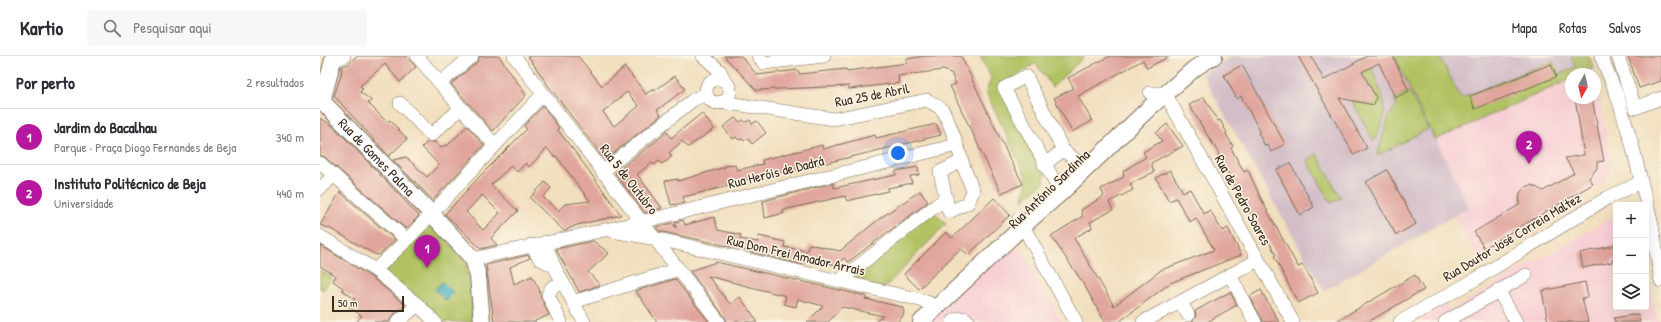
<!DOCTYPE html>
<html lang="pt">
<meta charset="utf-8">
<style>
body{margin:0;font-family:"Patrick Hand",sans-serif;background:#f7f7f7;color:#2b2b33}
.controls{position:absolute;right:12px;bottom:12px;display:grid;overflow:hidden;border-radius:4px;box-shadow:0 4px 16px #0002}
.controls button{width:36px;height:36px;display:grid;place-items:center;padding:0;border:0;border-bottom:1px solid #e1e1e2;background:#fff;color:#2b2b33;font:20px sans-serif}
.compass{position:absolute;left:1245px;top:12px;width:36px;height:36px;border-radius:50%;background:#fff;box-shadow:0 4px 16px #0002;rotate:188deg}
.scale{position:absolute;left:12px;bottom:10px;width:72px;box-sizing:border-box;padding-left:4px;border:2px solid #3b2a1e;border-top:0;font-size:11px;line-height:14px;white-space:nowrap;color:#3b2a1e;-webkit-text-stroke:3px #fcf5e5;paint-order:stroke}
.you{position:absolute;left:578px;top:97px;width:14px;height:14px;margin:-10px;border:3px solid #fff;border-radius:50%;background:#1a73e8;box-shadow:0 0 0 6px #1a73e833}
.badge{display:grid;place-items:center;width:26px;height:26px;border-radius:50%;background:#b5179e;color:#fff;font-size:13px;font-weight:700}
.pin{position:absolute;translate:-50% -33px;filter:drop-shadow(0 1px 2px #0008)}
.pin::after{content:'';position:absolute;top:21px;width:14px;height:12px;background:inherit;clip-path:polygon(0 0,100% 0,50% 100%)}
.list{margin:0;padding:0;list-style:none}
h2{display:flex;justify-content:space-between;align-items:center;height:52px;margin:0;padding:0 16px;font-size:17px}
h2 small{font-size:13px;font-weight:400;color:#7c7c81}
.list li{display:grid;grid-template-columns:26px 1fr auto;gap:12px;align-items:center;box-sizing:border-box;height:56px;padding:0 16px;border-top:1px solid #e1e1e2}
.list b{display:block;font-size:15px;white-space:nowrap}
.list p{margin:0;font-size:13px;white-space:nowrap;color:#7c7c81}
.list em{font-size:13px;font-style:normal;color:#7c7c81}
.icon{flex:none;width:22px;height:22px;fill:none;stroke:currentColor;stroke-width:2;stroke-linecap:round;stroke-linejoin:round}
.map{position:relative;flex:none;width:1341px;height:266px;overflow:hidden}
header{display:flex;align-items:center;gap:24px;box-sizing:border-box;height:56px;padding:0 20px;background:#fff;border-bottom:1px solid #e1e1e2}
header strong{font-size:19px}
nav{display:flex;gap:22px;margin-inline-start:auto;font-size:14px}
.search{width:280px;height:36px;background:#f7f7f7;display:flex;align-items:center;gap:10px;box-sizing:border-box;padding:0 14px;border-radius:4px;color:#7c7c81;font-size:15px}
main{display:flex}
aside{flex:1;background:#fff}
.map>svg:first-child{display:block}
.built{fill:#f7cfd4}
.industrial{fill:#d2bdc8}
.green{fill:#b1c264;stroke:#767641}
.water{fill:#40afbd;stroke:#3e6c6e}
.building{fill:#e0a69d;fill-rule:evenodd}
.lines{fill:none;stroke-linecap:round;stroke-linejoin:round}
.minor-casing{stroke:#7b6956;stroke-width:14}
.major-casing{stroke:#7b6956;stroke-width:18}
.minor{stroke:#fff;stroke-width:13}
.major{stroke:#fff;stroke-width:16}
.labels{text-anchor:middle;stroke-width:3;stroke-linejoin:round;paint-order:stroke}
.street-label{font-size:14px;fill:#3b2a1e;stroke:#fcf5e5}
</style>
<header>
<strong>Kartio</strong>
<div class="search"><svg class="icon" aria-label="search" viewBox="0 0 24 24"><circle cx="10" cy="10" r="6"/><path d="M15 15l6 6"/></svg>Pesquisar aqui</div>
<nav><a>Mapa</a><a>Rotas</a><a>Salvos</a></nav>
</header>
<main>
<aside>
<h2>Por perto<small>2 resultados</small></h2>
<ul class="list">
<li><span class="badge">1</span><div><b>Jardim do Bacalhau</b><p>Parque · Praça Diogo Fernandes de Beja</p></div><em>340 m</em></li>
<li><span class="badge">2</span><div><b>Instituto Politécnico de Beja</b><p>Universidade</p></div><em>440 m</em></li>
</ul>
</aside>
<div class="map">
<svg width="1341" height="266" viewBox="0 0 1341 266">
<rect width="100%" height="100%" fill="#fcf5e5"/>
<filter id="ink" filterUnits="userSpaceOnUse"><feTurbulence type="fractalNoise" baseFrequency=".025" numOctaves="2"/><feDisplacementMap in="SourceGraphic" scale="8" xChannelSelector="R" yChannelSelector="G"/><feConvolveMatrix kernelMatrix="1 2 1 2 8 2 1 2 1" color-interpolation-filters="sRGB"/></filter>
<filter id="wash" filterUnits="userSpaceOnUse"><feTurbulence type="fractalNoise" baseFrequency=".012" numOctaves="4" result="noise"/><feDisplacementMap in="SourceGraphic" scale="16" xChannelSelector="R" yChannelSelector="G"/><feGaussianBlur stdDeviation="0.9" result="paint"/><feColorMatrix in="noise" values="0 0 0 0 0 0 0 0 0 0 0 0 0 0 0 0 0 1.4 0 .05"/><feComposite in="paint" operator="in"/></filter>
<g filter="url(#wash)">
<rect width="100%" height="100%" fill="#f1dfbe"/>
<g class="built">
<polygon points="1274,12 1291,105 1288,119 1283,127 1160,206 1134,161 1149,151 1115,84 1251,23 1251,42 1275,42 1275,18 1262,18"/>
<polygon points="1296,159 1296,251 1326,251 1326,215 1338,266 1098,266 1124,247 1130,255"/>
<polygon points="684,193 702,194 742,266 608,266"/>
</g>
<polygon class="industrial" points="912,0 1269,0 1274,12 1262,18 1251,18 1251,23 1116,84 1149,151 1004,235 882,18"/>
<g class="green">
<polygon points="660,0 765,0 732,31 716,7 679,30 725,116 724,126 703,144 707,123 666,36 671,22"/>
<polygon points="1047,0 1064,44 1064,63 1054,86 1032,45 1054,49 1056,41 1042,16 1047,13 1042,3"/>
<polygon points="1074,0 1119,0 1141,42 1233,5 1239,18 1255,11 1251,0 1269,0 1274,12 1262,18 1251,18 1251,23 1115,84"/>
<polygon points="1089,35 1108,73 1057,100 1069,60 1076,50 1075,42"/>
<polygon points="997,98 1021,142 1011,147 987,104"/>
<polygon points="614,156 626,168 563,233 532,220"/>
<polygon points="112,168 146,206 154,266 116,266 62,218"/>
<polygon points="0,214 12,222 3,234 0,232"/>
</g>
<polygon class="water" points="122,226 134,237 126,245 115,234"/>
<g id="blocks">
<g class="building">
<polygon points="36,0 86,0 96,11 80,26 65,8 40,30 43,33 40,36 52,45 48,47 67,66 70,64 87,83 69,100 14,40 21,19 22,10 29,8"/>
<polygon points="160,0 179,0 206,39 173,75 131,28 157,6"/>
<path d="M 208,0 L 258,0 L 282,30 L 305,11 L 326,38 L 333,33 L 334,35 L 355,20 L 365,33 L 337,54 L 341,59 L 285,104 L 227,28 ZM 307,36 L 319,50 L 294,70 L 283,56 Z"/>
<polygon points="404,0 421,0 437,19 478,14 479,18 526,13 527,15 587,7 586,3 604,0 641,0 689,101 703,128 681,137 630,30 636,28 631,17 623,14 578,20 579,27 529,33 529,30 436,34"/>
<polygon points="790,0 850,0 827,12 823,4 758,40 772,65 752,76 734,42 754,32 748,22"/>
<polygon points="978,0 991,0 1004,24 1047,0 1073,0 1089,35 1075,42 1059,7 1042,16 1056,41 1054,49 1019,42 1047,92 1034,99"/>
<polygon points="1308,0 1339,0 1341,5 1341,25 1319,32"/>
<polygon points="1231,8 1236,21 1155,53 1150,40"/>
<polygon points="922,9 965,88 951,96 948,89 945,90 938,76 940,75 921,40 917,43 904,19"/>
<polygon points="884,41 898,65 900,64 907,77 906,78 913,90 911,92 924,116 928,114 940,141 978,211 983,209 998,237 978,247 954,200 956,199 942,173 940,174 898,99 899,98 869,49"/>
<polygon points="1255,42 1272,42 1284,105 1277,106 1277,112 1269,122 1273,128 1164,192 1154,176 1199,149 1200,137 1205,131 1212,129 1223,135 1254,117 1245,102 1264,99"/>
<path d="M 223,50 L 239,72 L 237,73 L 255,96 L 301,159 L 257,169 L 244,175 L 210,142 L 225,126 L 231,132 L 223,141 L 238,155 L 245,148 L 270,145 L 236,100 L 234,101 L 227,92 L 209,111 L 206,107 L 197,116 L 191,110 L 171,129 L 198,155 L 171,182 L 177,189 L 161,193 L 125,158 L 161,119 L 207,73 L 204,70 ZM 162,139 L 180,157 L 163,174 L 146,156 Z"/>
<polygon points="382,57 394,73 368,91 362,85 349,97 352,100 347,105 341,108 339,105 334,109 332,107 317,118 342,152 325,157 295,117 347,76 351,82"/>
<polygon points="0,62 10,68 26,83 99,160 86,173 5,101 0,99"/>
<polygon points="415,62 420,66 423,64 426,66 430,64 432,68 437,65 446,77 432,88 427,82 424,85 422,83 419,84 416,81 413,83 403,71"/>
<polygon points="616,68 621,79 506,107 419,125 420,127 363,141 365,147 351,149 345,125 358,123 358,125 405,111 405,110 415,109 417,114 443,108 442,104 502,89 503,93 555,79 556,82"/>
<polygon points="847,68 863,90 831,107 834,116 810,128 813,134 789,146 793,154 770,166 772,172 754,182 794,250 841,214 894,194 876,162 870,166 856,142 849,145 836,122 850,114 863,136 870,133 884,158 890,154 902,175 908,172 921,199 850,227 799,266 785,266 763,227 731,180 763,160 761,154 784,140 781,133 804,121 803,115 826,101 823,96 842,85 836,77"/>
<polygon points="147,70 164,89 113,144 73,104 86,101 107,121 119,109 102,91 107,86 115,86 121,92 125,89 127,90"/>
<polygon points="970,107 994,151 980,159 956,114"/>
<polygon points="598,111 599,119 590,120 592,127 568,132 568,135 527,145 525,140 463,154 464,157 445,162 443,145 513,127 514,132 576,119 576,115"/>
<polygon points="1067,114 1096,168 1076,179 1046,126"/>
<polygon points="600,135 608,146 528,206 524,202 516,209 486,202 484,209 403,189 339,175 336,171 352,167 356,172 355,166 363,164 365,169 394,161 398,174 421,179 420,183 438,186 439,180 465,186 464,191 487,195 489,188 520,195 559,163"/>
<polygon points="20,136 75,184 59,199 54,198 13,174 0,169"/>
<polygon points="674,142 690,159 648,199 641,192 599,233 584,218 626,176 632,182"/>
<polygon points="273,185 289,197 268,216 280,229 259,236 236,193"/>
<polygon points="0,189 54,223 85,249 72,260 69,266 36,266 42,260 29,251 35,243 22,234 23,232 13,225 16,220 0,210"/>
<polygon points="1296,189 1296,203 1292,204 1292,206 1263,212 1260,197"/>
<polygon points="208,199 210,202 190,211 194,228 212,220 219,233 221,242 229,259 215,265 215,266 174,266 166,209"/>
<polygon points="396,206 546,240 545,243 582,251 584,255 583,260 577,266 555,266 563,260 522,251 508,266 487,266 503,250 478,243 476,251 464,248 466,240 388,220 410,248 420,241 438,266 407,266 405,261 370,215"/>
<polygon points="1095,219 1104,234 1094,239 1048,266 1015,266"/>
<polygon points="355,223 389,266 337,266 316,235"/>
<polygon points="1265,226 1268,241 1262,242 1268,266 1228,266 1222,235"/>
<polygon points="941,234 948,247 959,266 943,266 930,240"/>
<polygon points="910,236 917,249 887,266 872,266 876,260 875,255"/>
<polygon points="1318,258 1320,266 1295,266 1294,262"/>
</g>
</g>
</g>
<g filter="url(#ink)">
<use href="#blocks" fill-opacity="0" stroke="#7b6956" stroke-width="1"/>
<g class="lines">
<g class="minor-casing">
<g id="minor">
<polyline points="97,0 141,52 175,89"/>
<polyline points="194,0 399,266"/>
<polyline points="383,0 400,15 404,24"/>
<polyline points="438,0 444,7 504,0"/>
<polyline points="1281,0 1297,39 1312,88 1332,169 1341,225"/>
<polyline points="1298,0 1315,52 1341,42"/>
<polyline points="13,5 24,0"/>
<circle cx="398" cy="35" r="12"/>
<polyline points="120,27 152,0"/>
<polyline points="830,37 845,37 973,266"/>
<path d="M 401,46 L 514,63 L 607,44 C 611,47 620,50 623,55 C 629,64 640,97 643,109 L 653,135 L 648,147 L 629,156 L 620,116 L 642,105"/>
<polyline points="80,47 111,79 141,52"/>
<polyline points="743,94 758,106"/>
<polyline points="0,107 87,184"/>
<polyline points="724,109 743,94 706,20 684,32 736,128"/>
<polyline points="282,116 373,44 386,38"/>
<polyline points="0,133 14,119"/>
<polyline points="699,163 756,266"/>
<polyline points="292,175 343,184 597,243 609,247"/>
<polyline points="0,180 55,214 98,249 115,266"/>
<polyline points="225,186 234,210 264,266"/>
<polyline points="211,189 220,203 234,210"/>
<polyline points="153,203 321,166 637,89"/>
<polyline points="55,214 87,184 223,38"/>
<polyline points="910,219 935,266"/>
<polyline points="519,225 626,142"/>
<polyline points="1178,234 1196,266"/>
<polyline points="253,246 359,213"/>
<polyline points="861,246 868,259"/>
<polyline points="77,266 98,249"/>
<polyline points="241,266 228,239 232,231 243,227"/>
<polyline points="633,266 636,263 645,262 649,266"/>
<polyline points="823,266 938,204"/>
<polyline points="1080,266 1156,223 1287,142 1321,126"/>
<polyline points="1125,266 1206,219"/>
</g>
</g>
<g class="major-casing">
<g id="major">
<path id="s1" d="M 0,43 L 111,157 L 153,203 L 158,220 L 162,266"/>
<polyline points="2,46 14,0"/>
<polyline points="601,266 703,170 743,135 828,53 875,12 894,0"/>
</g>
</g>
<use href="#minor" class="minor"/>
<use href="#major" class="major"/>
</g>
</g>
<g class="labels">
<g class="street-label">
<text transform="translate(552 39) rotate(-11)" y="5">Rua 25 de Abril</text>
<text dy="5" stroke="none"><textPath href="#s1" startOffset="81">Rua de Gomes Palma</textPath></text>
<text transform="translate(456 116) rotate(-14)" y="5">Rua Heróis de Dadrá</text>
<text transform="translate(309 123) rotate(52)" y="5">Rua 5 de Outubro</text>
<text transform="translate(729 133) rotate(-44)" y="5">Rua António Sardinha</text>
<text transform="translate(923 144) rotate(61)" y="5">Rua de Pedro Soares</text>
<text transform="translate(1192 181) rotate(-31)" y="5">Rua Doutor José Correia Maltez</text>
<text transform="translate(476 199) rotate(13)" y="5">Rua Dom Frei Amador Arrais</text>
</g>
</g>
</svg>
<div class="controls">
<button>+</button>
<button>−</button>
<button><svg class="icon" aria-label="layers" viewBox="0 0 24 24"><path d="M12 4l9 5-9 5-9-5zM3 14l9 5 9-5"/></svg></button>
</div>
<svg class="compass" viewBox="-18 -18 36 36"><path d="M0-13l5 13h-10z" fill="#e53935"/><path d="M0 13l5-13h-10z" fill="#7c7c81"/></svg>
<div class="scale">50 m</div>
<div class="you"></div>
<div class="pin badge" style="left:107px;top:212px">1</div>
<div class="pin badge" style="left:1209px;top:108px">2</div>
</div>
</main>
